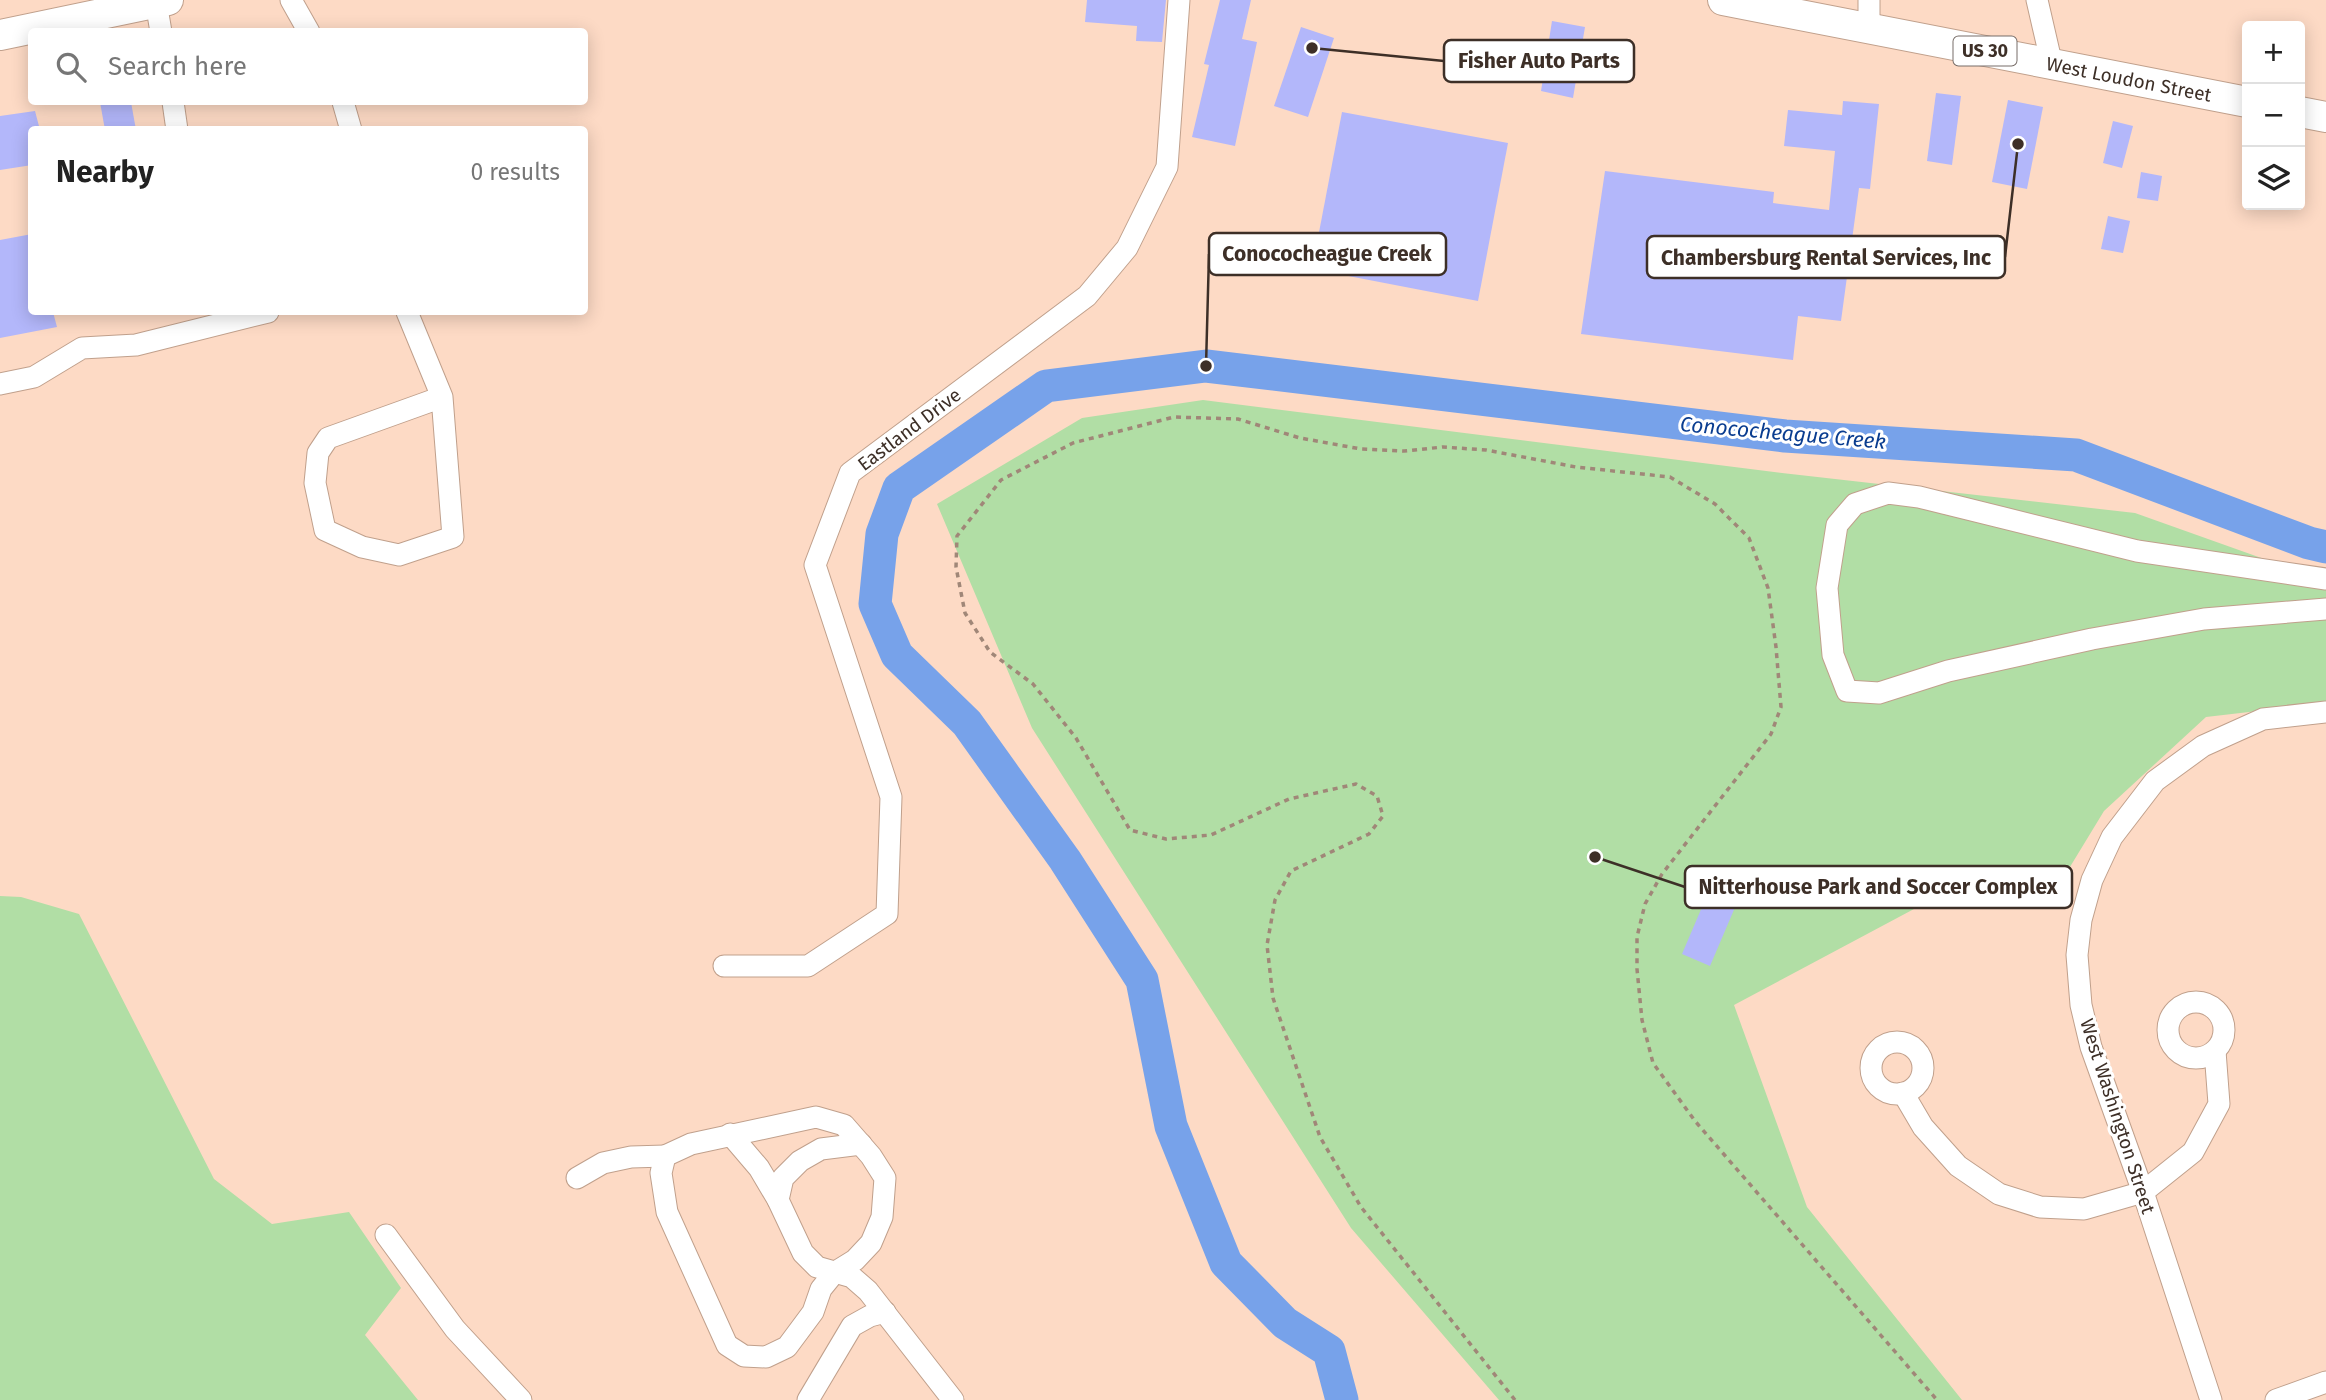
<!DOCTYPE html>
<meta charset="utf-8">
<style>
body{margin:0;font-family:"Fira Sans",sans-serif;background:#f6f6f6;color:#222}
.controls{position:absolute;right:21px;top:21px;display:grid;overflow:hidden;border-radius:7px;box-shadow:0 4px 18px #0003}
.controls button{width:63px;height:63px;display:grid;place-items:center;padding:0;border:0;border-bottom:2px solid #e0e0e0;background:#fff;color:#222;font:35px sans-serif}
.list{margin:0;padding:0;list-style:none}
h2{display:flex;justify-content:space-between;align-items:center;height:91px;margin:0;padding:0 28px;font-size:30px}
h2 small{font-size:23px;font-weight:400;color:#767676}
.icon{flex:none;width:38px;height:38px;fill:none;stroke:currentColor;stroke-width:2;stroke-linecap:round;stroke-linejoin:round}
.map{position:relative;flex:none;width:2326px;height:1400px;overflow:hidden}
.search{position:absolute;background:#fff;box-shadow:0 4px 18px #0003;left:28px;top:28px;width:560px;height:77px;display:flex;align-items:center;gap:18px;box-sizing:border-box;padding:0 24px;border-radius:7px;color:#767676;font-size:26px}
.panel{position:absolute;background:#fff;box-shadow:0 4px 18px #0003;left:28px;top:126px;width:560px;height:189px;border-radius:7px}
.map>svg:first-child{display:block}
.green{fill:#b1dea5}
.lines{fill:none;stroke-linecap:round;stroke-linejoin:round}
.river{stroke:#77a2ea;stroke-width:33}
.building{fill:#b3b7fa}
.minor-casing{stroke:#c0a08c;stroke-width:23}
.highway-casing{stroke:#c0a08c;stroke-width:32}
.path{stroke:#a08778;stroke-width:3.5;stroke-dasharray:5 5;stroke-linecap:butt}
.minor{stroke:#fff;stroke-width:21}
.highway{stroke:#fff;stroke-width:30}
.labels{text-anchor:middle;stroke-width:6;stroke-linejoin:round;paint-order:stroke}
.shield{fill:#fff;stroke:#776d68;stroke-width:2}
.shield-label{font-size:18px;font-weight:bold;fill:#3d2f27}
.street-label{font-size:19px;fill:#3d2f27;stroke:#fff}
.water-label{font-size:21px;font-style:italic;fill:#0a3d90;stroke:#fff}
.leader{fill:none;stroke:#3d2f27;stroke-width:2.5}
.callout-dot{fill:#3d2f27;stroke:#fff;stroke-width:2.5}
.callout{fill:#fff;stroke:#3d2f27;stroke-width:2.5}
.callout-label{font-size:21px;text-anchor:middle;font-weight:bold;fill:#3d2f27}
</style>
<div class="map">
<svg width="2326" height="1400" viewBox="0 0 2326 1400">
<rect width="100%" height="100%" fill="#fddac5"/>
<g class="green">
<polygon points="1203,400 1782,473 2135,513 2326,581 2326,703 2206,717 2104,811 2048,903 1914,909 1734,1005 1807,1207 1962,1400 1499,1400 1351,1228 1032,728 937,504 1082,418"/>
<polygon points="0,896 21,897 79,914 214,1179 272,1224 349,1212 401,1288 365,1335 418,1400 0,1400"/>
</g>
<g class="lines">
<polyline class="river" points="1342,1400 1329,1351 1285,1323 1226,1263 1171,1126 1142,980 1065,860 967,723 897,655 875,604 882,534 899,488 1046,386 1206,366 1785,436 2076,455 2309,543 2326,547"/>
</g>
<g class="building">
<polygon points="1087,0 1166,0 1162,42 1136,41 1137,26 1085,22"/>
<polygon points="1220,0 1251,0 1242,39 1257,42 1235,146 1192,137 1209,65 1204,64"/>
<polygon points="1552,21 1585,27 1573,98 1541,91"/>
<polygon points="1301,27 1334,38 1308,117 1274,106"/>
<polygon points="1936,93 1961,96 1952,165 1927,161"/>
<polygon points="2008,100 2043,107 2027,189 1992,182"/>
<polygon points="1843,101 1879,104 1870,189 1859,188 1841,321 1798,316 1793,360 1581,334 1605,171 1774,192 1773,203 1829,210 1835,151 1784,146 1788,110 1842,115"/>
<polygon points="100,102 131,102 136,130 105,130"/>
<polygon points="35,111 40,130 32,130 32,165 0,170 0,116"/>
<polygon points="1342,112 1508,143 1478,301 1312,269"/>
<polygon points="2113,121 2133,126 2122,168 2103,163"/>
<polygon points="2141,172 2162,176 2158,201 2137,198"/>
<polygon points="2108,216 2130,221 2123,253 2101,249"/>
<polygon points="32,234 32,312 53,312 57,327 0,338 0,240"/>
<polygon points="1711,886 1739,898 1710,966 1682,954"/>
</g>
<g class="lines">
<g class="minor-casing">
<g id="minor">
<polyline points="291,0 309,32"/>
<polyline points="2037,0 2052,65"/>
<polyline points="156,2 161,32"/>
<polyline points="1869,28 1869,0"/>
<polyline points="173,102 177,130"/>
<polyline points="343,102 351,130"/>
<polyline points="407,312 442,397 453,537 399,555 362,547 325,530 315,483 318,453 328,438 442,397"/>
<polyline points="0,384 34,377 82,348 136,345 268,312"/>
<polyline points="2326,579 2137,551 1919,497 1888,493 1855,504 1837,525 1827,588 1833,655 1847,691 1879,693 1948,671 2092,639 2204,619 2326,609"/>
<polyline points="724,966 808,966 887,914 891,797 815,565 850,473 1087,296 1127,248 1167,167 1179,0"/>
<circle cx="2196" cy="1030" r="28"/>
<circle cx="1897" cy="1068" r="26"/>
<polyline points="1903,1093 1923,1127 1958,1166 1999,1194 2040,1207 2084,1209 2143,1192 2193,1152 2219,1104 2215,1051"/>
<polygon points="816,1117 844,1125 871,1156 885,1178 882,1217 871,1243 855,1260 834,1273 821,1289 813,1312 787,1347 766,1357 744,1356 727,1345 667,1212 661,1173 665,1156 691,1144"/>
<polyline points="730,1134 759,1168 778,1200 803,1253 817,1267 852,1277 868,1291 953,1400"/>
<polyline points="577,1178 603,1163 631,1157 665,1156"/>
<polyline points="778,1200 783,1178 800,1161 821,1149 861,1144"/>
<polyline points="386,1235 455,1329 521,1400"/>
<polyline points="808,1400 852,1326 870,1316 885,1312"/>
<polyline points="2211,1400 2143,1192 2091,1047 2081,1005 2077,955 2081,920 2092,880 2112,837 2155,781 2203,746 2263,719 2326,712"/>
<polyline points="2276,1400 2326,1382"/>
</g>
</g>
<g class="highway-casing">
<g id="highway">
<polyline points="1723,0 2247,102"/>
<polyline points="0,35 168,0"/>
<polyline points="2300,112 2326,117"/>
</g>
</g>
<polyline class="path" points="1515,1400 1361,1207 1320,1137 1273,998 1267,945 1275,900 1291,871 1369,834 1383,816 1377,796 1356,784 1289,799 1211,835 1166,839 1130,830 1076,738 1033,684 990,652 965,613 956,567 957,536 1001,480 1073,443 1174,417 1238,419 1300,438 1361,449 1404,451 1443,447 1486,450 1576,467 1670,477 1715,504 1749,538 1768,588 1776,647 1781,707 1771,734 1662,874 1645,904 1637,937 1637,969 1642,1020 1653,1063 1695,1121 1937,1400"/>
<use href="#minor" class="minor"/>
<use href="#highway" class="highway"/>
</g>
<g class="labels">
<rect class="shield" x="1953.5" y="36.5" width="63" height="29" rx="5"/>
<g class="shield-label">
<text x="1985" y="57">US 30</text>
</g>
<g class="street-label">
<text transform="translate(2129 79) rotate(11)" y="7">West Loudon Street</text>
<text transform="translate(909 429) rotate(-37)" y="7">Eastland Drive</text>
<text transform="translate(2118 1116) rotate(72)" y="7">West Washington Street</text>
</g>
<g class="water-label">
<text transform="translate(1783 433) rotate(5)" y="7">Conococheague Creek</text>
</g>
</g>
<path class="leader" d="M1312 48L1444 61M1206 366L1209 254M2018 144L2005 257M1595 857L1685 887"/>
<g class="callout-dot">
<circle cx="1312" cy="48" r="7"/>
<circle cx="1206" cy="366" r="7"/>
<circle cx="2018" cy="144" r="7"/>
<circle cx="1595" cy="857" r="7"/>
</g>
<g class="callout">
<rect x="1444" y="40" width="190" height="42" rx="7"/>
<rect x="1209" y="233" width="237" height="42" rx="7"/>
<rect x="1647" y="236" width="358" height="42" rx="7"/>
<rect x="1685" y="866" width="387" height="42" rx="7"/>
</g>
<g class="callout-label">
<text x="1539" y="68">Fisher Auto Parts</text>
<text x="1327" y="261">Conococheague Creek</text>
<text x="1826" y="265">Chambersburg Rental Services, Inc</text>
<text x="1878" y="894">Nitterhouse Park and Soccer Complex</text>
</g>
</svg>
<div class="controls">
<button>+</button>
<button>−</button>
<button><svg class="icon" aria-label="layers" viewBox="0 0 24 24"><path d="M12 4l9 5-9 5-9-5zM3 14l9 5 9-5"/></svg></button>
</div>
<div class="search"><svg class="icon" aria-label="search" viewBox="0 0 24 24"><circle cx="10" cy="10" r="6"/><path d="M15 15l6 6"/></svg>Search here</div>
<section class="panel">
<h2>Nearby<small>0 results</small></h2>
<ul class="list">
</ul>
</section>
</div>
